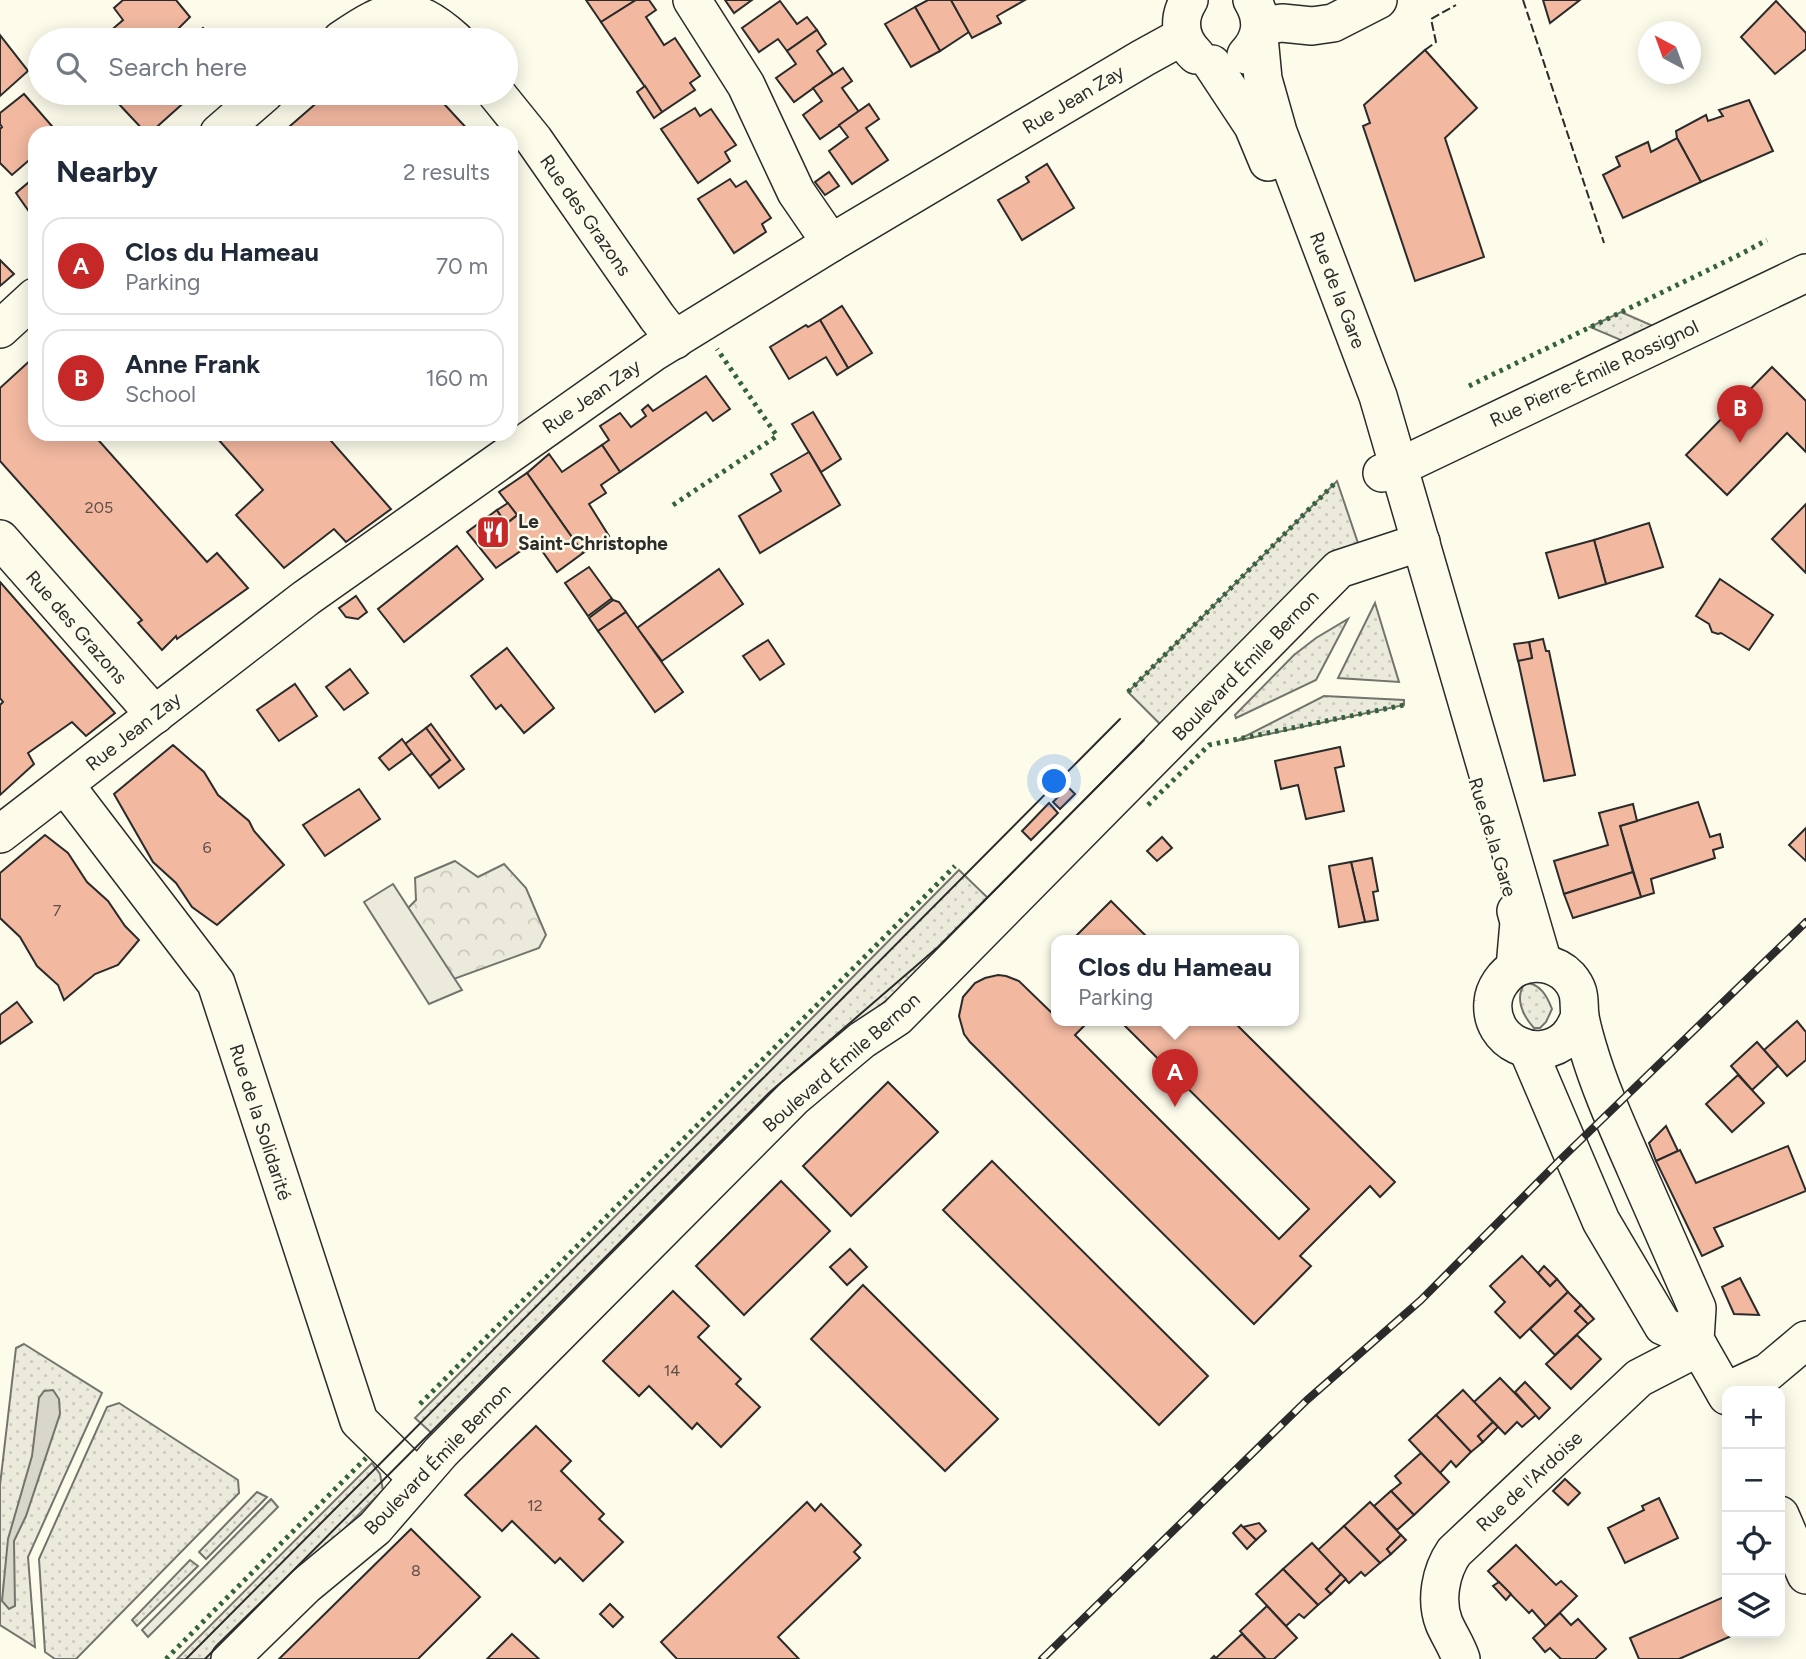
<!DOCTYPE html>
<meta charset="utf-8">
<style>
body{margin:0;font-family:Figtree,sans-serif;background:#f2f2f3;color:#1f2937}
.controls{position:absolute;right:21px;bottom:21px;display:grid;overflow:hidden;border-radius:14px;box-shadow:0 4px 18px #0003}
.controls button{width:63px;height:63px;display:grid;place-items:center;padding:0;border:0;border-bottom:2px solid #e0e1e3;background:#fff;color:#1f2937;font:35px sans-serif}
.compass{position:absolute;left:1638px;top:21px;width:63px;height:63px;border-radius:50%;background:#fff;box-shadow:0 4px 18px #0003;rotate:319deg}
.you{position:absolute;left:1055px;top:782px;width:24px;height:24px;margin:-18px;border:5px solid #fff;border-radius:50%;background:#1a73e8;box-shadow:0 0 0 10px #1a73e833}
.badge{display:grid;place-items:center;width:46px;height:46px;border-radius:50%;background:#c62828;color:#fff;font-size:23px;font-weight:700}
.pin{position:absolute;translate:-50% -58px;filter:drop-shadow(0 2px 4px #0008)}
.pin::after{content:'';position:absolute;top:37px;width:24px;height:21px;background:inherit;clip-path:polygon(0 0,100% 0,50% 100%)}
.popup{position:absolute;left:1051px;top:935px;width:248px;height:91px;box-sizing:border-box;display:grid;place-content:center;border-radius:14px;background:#fff;filter:drop-shadow(0 2px 5px #0005);font-size:23px;white-space:nowrap;color:#747a83}
.popup b{font-size:26px;color:#1f2937}
.popup::after{content:'';position:absolute;left:50%;top:100%;margin-left:-14px;border:14px solid transparent;border-top-color:#fff}
.list{margin:0;padding:0;list-style:none}
h2{display:flex;justify-content:space-between;align-items:center;height:91px;margin:0;padding:0 28px;font-size:30px}
h2 small{font-size:23px;font-weight:400;color:#747a83}
.list li{display:grid;grid-template-columns:46px 1fr auto;gap:21px;align-items:center;box-sizing:border-box;height:98px;margin:0 14px 14px;padding:0 14px;border:2px solid #e0e1e3;border-radius:21px}
.list b{display:block;font-size:26px;white-space:nowrap}
.list p{margin:0;font-size:23px;white-space:nowrap;color:#747a83}
.list em{font-size:23px;font-style:normal;color:#747a83}
.icon{flex:none;width:38px;height:38px;fill:none;stroke:currentColor;stroke-width:2;stroke-linecap:round;stroke-linejoin:round}
.map{position:relative;flex:none;width:1806px;height:1659px;overflow:hidden}
.search{position:absolute;background:#fff;box-shadow:0 4px 18px #0003;left:28px;top:28px;width:490px;height:77px;display:flex;align-items:center;gap:18px;box-sizing:border-box;padding:0 24px;border-radius:38px;color:#747a83;font-size:26px}
.panel{position:absolute;background:#fff;box-shadow:0 4px 18px #0003;left:28px;top:126px;width:490px;height:315px;border-radius:21px}
.map>svg:first-child{display:block}
.grass{fill:url(#grass-dots);stroke:#74746e;stroke-width:2}
.forest{fill:url(#forest-crowns);stroke:#74746e;stroke-width:2}
.park{fill:#ecebdb;stroke:#74746e;stroke-width:2}
.water{fill:#d8d7c9;stroke:#74746e;stroke-width:2}
.building{fill:#f2b8a0;stroke:#2b2b2b;stroke-width:2}
.lines{fill:none;stroke-linecap:round;stroke-linejoin:round}
.minor-casing{stroke:#2b2b2b;stroke-width:40}
.minor{stroke:#fdfbea;stroke-width:37}
.tram{stroke:#2b2b2b;stroke-width:2}
.rail-casing{stroke:#2b2b2b;stroke-width:8}
.rail{stroke:#fdfbea;stroke-width:5;stroke-dasharray:16;stroke-linecap:butt}
.hedge{stroke:#34623c;stroke-width:5;stroke-dasharray:3.5 5;stroke-linecap:butt}
.fence{stroke:#2b2b2b;stroke-width:2;stroke-dasharray:9 3.5;stroke-linecap:butt}
.labels{text-anchor:middle;stroke-width:5;stroke-linejoin:round;paint-order:stroke}
.number-label{font-size:16px;fill:#5d4e48}
.street-label{font-size:19px;fill:#2b2b2b;stroke:#fdfbea}
.poi-label{font-size:19px;font-weight:bold;fill:#2b2b2b;stroke:#fdfbea;text-anchor:start}
</style>
<div class="map">
<svg width="1806" height="1659" viewBox="0 0 1806 1659">
<defs>
<pattern id="grass-dots" width="8" height="8" patternUnits="userSpaceOnUse" patternTransform="scale(1.75)"><rect width="8" height="8" fill="#ecebdb"/><path d="M2 2h.1M6 6h.1" fill="none" stroke="#cbcabc" stroke-width="1.8" stroke-linecap="round"/></pattern>
<pattern id="forest-crowns" width="20" height="18" patternUnits="userSpaceOnUse" patternTransform="scale(1.75)"><rect width="20" height="18" fill="#ecebdb"/><path d="M2 6a3 3 0 1 1 6 0M12 15a3 3 0 1 1 6 0" fill="none" stroke="#cbcabc"/></pattern>
</defs>
<rect width="100%" height="100%" fill="#fdfbea"/>
<g class="grass">
<polygon points="1621,312 1660,329 1630,344 1590,327"/>
<polygon points="1337,481 1361,552 1167,731 1128,692"/>
<polygon points="1375,603 1399,682 1338,678"/>
<polygon points="1348,619 1316,680 1236,718 1235,715 1294,655 1316,638"/>
<polygon points="1324,696 1404,700 1404,705 1236,741"/>
<polygon points="959,870 992,902 936,958 796,1077 437,1438 415,1418"/>
<path d="M 1525,983 C 1540,983 1547,996 1552,1009 L 1546,1022 L 1540,1028 L 1534,1028 C 1523,1016 1514,998 1525,983 Z"/>
<polygon points="24,1344 102,1393 28,1557 35,1647 0,1625 0,1485 16,1348"/>
<polygon points="119,1403 238,1480 239,1493 76,1659 55,1659 45,1652 39,1559 107,1407"/>
<polygon points="372,1463 380,1474 383,1490 215,1659 177,1659"/>
<polygon points="257,1492 267,1497 206,1559 199,1552"/>
<polygon points="271,1499 278,1507 148,1637 142,1630"/>
<polygon points="190,1560 198,1566 137,1626 132,1620"/>
</g>
<polygon class="forest" points="455,861 478,877 504,864 526,888 546,935 539,948 429,988 401,915 416,900 415,878"/>
<polygon class="park" points="393,884 462,990 429,1004 364,902"/>
<polygon class="water" points="53,1390 59,1399 60,1414 26,1516 14,1541 15,1606 9,1609 2,1601 8,1539 32,1456 39,1398 44,1391"/>
<g class="building">
<polygon points="123,0 176,0 190,17 167,40 114,40 108,33 123,20 114,8"/>
<polygon points="586,0 636,0 601,22"/>
<polygon points="636,0 649,0 656,10 646,17 664,45 675,38 700,76 690,83 695,90 662,112 601,22"/>
<polygon points="725,0 752,0 734,13"/>
<polygon points="928,0 951,0 969,32 940,51 915,7"/>
<polygon points="951,0 1025,0 997,16 1001,23 972,38"/>
<polygon points="1543,0 1580,0 1550,23"/>
<polygon points="780,1 797,24 807,17 817,30 787,51 778,39 759,52 742,28"/>
<polygon points="1776,1 1806,33 1806,49 1775,74 1741,37"/>
<polygon points="915,7 940,51 911,67 885,24"/>
<polygon points="203,28 213,40 189,40"/>
<polygon points="817,30 826,44 817,51 833,74 794,102 776,78 796,64 787,51"/>
<polygon points="0,35 28,71 0,96"/>
<polygon points="1425,50 1477,108 1445,138 1484,257 1415,281 1363,126 1370,123 1364,105"/>
<polygon points="843,68 852,81 842,88 859,112 820,139 803,115 822,101 813,88"/>
<polygon points="645,86 662,112 654,118 637,92"/>
<polygon points="128,93 189,93 189,98 150,133 146,133 117,102"/>
<polygon points="328,93 434,93 471,133 282,133"/>
<polygon points="24,94 58,133 35,133 35,155 12,175 0,163 0,129 2,127 0,124 0,113"/>
<polygon points="1749,100 1773,151 1701,182 1677,138 1676,131 1706,115 1708,121 1723,116 1719,110"/>
<polygon points="869,104 879,119 866,128 888,160 852,184 829,151 848,137 839,125"/>
<polygon points="695,108 700,116 711,109 736,145 725,152 730,161 698,183 661,129"/>
<polygon points="1677,138 1701,182 1623,218 1603,175 1620,166 1616,157 1648,142 1651,152"/>
<polygon points="1047,164 1074,208 1022,240 998,200 1029,182 1026,177"/>
<polygon points="829,172 839,186 825,195 815,182"/>
<polygon points="35,177 35,220 16,193"/>
<polygon points="730,179 736,187 746,181 771,218 762,224 766,232 734,253 698,199"/>
<polygon points="0,260 14,274 0,286"/>
<polygon points="842,306 872,353 848,368 820,320"/>
<polygon points="820,320 848,368 837,375 826,357 789,379 770,347 806,325 808,327"/>
<polygon points="35,356 35,434 93,434 207,562 217,553 248,588 177,639 176,636 162,650 138,623 142,620 0,461 0,388"/>
<polygon points="1772,367 1806,401 1806,452 1787,433 1727,495 1686,455"/>
<polygon points="706,376 730,409 713,421 706,412 620,472 602,445 609,440 600,426 620,413 631,427 646,416 642,410 648,405 653,411"/>
<polygon points="813,412 841,459 821,472 792,424"/>
<polygon points="224,434 325,434 391,509 346,542 334,529 284,568 236,515 263,490 218,439"/>
<polygon points="602,445 620,472 601,485 606,493 589,504 609,536 583,553 527,473 549,454 562,472"/>
<polygon points="809,452 840,505 760,553 739,516 781,491 771,474"/>
<polygon points="527,473 583,553 557,572 535,541 496,568 467,532 497,510 506,524 517,515 499,492"/>
<polygon points="508,503 517,515 506,524 497,510"/>
<polygon points="1806,504 1806,573 1772,539"/>
<polygon points="1649,523 1663,567 1606,584 1594,540"/>
<polygon points="1594,540 1606,584 1559,598 1546,553"/>
<polygon points="457,546 483,579 404,642 378,609"/>
<polygon points="589,567 613,600 611,599 588,616 565,583"/>
<polygon points="719,569 743,604 662,661 637,628"/>
<polygon points="1720,579 1773,615 1749,650 1721,633 1718,634 1712,632 1709,624 1696,616"/>
<polygon points="0,582 115,713 86,736 72,722 28,753 34,764 0,795 0,705 3,702 0,698"/>
<polygon points="356,596 367,612 358,619 346,617 339,608"/>
<polygon points="613,600 619,602 626,612 598,631 589,618"/>
<polygon points="626,612 683,692 655,712 598,631"/>
<polygon points="1543,639 1546,651 1549,651 1575,775 1544,781 1518,660 1532,658 1529,642"/>
<polygon points="768,640 784,664 760,680 743,656"/>
<polygon points="1529,642 1532,658 1518,661 1514,644"/>
<polygon points="507,648 554,708 524,733 501,705 496,709 471,676"/>
<polygon points="350,669 368,693 344,710 326,687"/>
<polygon points="295,684 317,716 279,741 257,710"/>
<polygon points="431,724 464,769 439,788 430,776 450,760 426,728"/>
<polygon points="426,728 450,760 430,776 405,744"/>
<polygon points="402,739 412,753 389,770 379,758"/>
<polygon points="173,745 204,772 218,795 249,821 254,831 284,865 217,925 192,907 176,883 153,862 114,794"/>
<polygon points="1340,747 1344,766 1335,768 1344,811 1306,819 1298,785 1281,789 1275,761"/>
<polygon points="1068,787 1075,794 1060,809 1053,802"/>
<polygon points="359,789 380,819 325,856 303,825"/>
<polygon points="1698,802 1710,837 1720,834 1723,847 1713,850 1715,858 1651,879 1654,893 1641,897 1620,826"/>
<polygon points="1049,803 1058,813 1031,840 1022,831"/>
<polygon points="1633,804 1637,821 1620,826 1633,872 1564,894 1554,861 1608,845 1599,813"/>
<polygon points="1806,828 1806,861 1789,845"/>
<polygon points="45,835 68,853 87,882 108,901 125,926 139,940 118,965 95,974 64,1000 58,985 37,966 20,937 0,918 0,873"/>
<polygon points="1162,837 1172,848 1157,861 1147,851"/>
<polygon points="1372,858 1378,891 1373,892 1378,920 1365,922 1351,862"/>
<polygon points="1351,862 1365,922 1339,927 1329,866"/>
<polygon points="1633,872 1641,897 1573,918 1564,894"/>
<polygon points="1111,901 1151,941 1071,941"/>
<polygon points="998,975 1006,976 1019,981 1056,1017 1056,1021 1089,1021 1075,1035 1279,1239 1309,1209 1120,1021 1233,1021 1395,1182 1380,1197 1370,1186 1300,1256 1311,1266 1254,1324 970,1042 964,1034 959,1016 963,997 975,983 985,978"/>
<polygon points="17,1002 32,1022 0,1044 0,1015"/>
<polygon points="1797,1021 1806,1032 1806,1060 1787,1076 1764,1050"/>
<polygon points="1757,1042 1778,1066 1752,1090 1731,1066"/>
<polygon points="1738,1075 1764,1103 1732,1132 1706,1104"/>
<polygon points="888,1082 938,1132 851,1216 803,1166"/>
<polygon points="1666,1126 1678,1151 1656,1161 1649,1143"/>
<polygon points="1788,1146 1806,1191 1714,1228 1723,1246 1702,1256 1656,1161 1680,1150 1696,1183"/>
<polygon points="992,1161 1208,1376 1159,1425 943,1210"/>
<polygon points="781,1181 830,1231 744,1315 696,1266"/>
<polygon points="850,1249 867,1267 847,1285 830,1267"/>
<polygon points="1522,1256 1550,1286 1557,1279 1568,1292 1520,1338 1495,1312 1505,1302 1490,1286"/>
<polygon points="1544,1266 1557,1279 1550,1286 1538,1273"/>
<polygon points="1740,1278 1759,1315 1734,1314 1722,1287"/>
<polygon points="863,1285 998,1419 945,1471 811,1339"/>
<polygon points="673,1291 709,1326 698,1337 741,1379 736,1384 760,1407 721,1447 697,1423 692,1429 649,1386 639,1396 603,1361"/>
<polygon points="1568,1292 1581,1305 1575,1311 1588,1324 1555,1355 1530,1329"/>
<polygon points="1581,1305 1594,1319 1588,1324 1575,1311"/>
<polygon points="1577,1335 1601,1359 1571,1389 1546,1364"/>
<polygon points="1500,1378 1536,1415 1522,1427 1517,1422 1505,1434 1474,1402"/>
<polygon points="1525,1382 1550,1408 1539,1419 1515,1392"/>
<polygon points="1463,1390 1493,1422 1478,1436 1483,1442 1471,1452 1436,1415"/>
<polygon points="1436,1415 1471,1452 1456,1467 1451,1461 1440,1473 1409,1440"/>
<polygon points="1493,1422 1498,1427 1483,1442 1478,1436"/>
<polygon points="536,1426 571,1461 561,1471 604,1514 599,1519 623,1542 583,1581 560,1558 555,1563 512,1521 502,1531 465,1495"/>
<polygon points="1421,1453 1449,1482 1414,1515 1391,1491 1401,1483 1395,1476"/>
<polygon points="1565,1479 1580,1493 1568,1505 1553,1491"/>
<polygon points="1391,1491 1414,1515 1397,1530 1374,1506"/>
<polygon points="1659,1498 1678,1538 1625,1563 1608,1528 1644,1510 1642,1506"/>
<polygon points="807,1502 815,1511 821,1504 861,1545 854,1552 860,1558 778,1637 799,1659 677,1659 661,1642"/>
<polygon points="1370,1502 1401,1535 1387,1549 1391,1554 1380,1563 1344,1526"/>
<polygon points="1259,1523 1266,1531 1256,1540 1243,1527"/>
<polygon points="1241,1525 1256,1540 1247,1549 1233,1533"/>
<polygon points="1344,1526 1380,1563 1365,1576 1361,1572 1349,1583 1318,1550"/>
<polygon points="411,1529 480,1597 418,1659 279,1659"/>
<polygon points="1401,1535 1406,1540 1391,1554 1387,1549"/>
<polygon points="1312,1543 1341,1574 1326,1589 1331,1594 1318,1605 1283,1569"/>
<polygon points="1516,1545 1556,1585 1561,1581 1577,1596 1546,1626 1532,1610 1529,1613 1488,1571"/>
<polygon points="1283,1569 1318,1605 1304,1618 1299,1614 1286,1626 1256,1594"/>
<polygon points="1341,1574 1346,1579 1331,1594 1326,1589"/>
<polygon points="1499,1582 1511,1594 1506,1600 1493,1586"/>
<polygon points="1726,1596 1727,1599 1727,1633 1738,1633 1679,1659 1639,1659 1630,1638"/>
<polygon points="610,1604 623,1617 613,1627 600,1614"/>
<polygon points="1267,1606 1297,1638 1274,1659 1266,1659 1240,1631"/>
<polygon points="1560,1613 1571,1625 1578,1619 1606,1649 1595,1659 1561,1659 1550,1648 1545,1652 1533,1638"/>
<polygon points="512,1634 539,1659 487,1659"/>
<polygon points="1242,1634 1266,1659 1211,1659 1214,1656 1216,1658"/>
</g>
<g class="lines">
<g class="minor-casing">
<g id="minor">
<polyline points="692,0 746,85 796,192 831,243"/>
<path d="M 1189,0 C 1177,19 1180,40 1196,55"/>
<polyline points="1261,26 1282,23 1312,26 1333,23 1378,0"/>
<polyline points="1259,37 1263,79 1278,132 1378,396 1543,963"/>
<path d="M 341,40 C 390,6 410,0 455,40"/>
<path d="M 1246,55 C 1262,38 1264,20 1252,0"/>
<polyline points="1212,64 1253,126 1268,162"/>
<polyline points="496,93 534,140 657,317 675,340"/>
<polyline points="219,133 265,93"/>
<polyline points="0,329 35,297"/>
<polyline points="1382,473 1399,467 1806,273"/>
<polyline points="0,539 155,715"/>
<polyline points="65,785 216,983 359,1421 417,1478"/>
<polyline points="0,834 306,598 654,352 831,243 1143,58 1183,36"/>
<polyline points="1515,968 1519,922 1516,911"/>
<path d="M 1580,1015 C 1577,1024 1574,1031 1567,1038 C 1538,1065 1489,1042 1493,1002 C 1494,989 1504,974 1516,968 C 1533,959 1556,963 1569,977 C 1582,992 1578,1001 1580,1017 C 1582,1027 1585,1038 1588,1048 C 1600,1089 1618,1128 1635,1167 C 1656,1214 1676,1261 1697,1308 L 1695,1340 L 1727,1396"/>
<polyline points="1528,1050 1601,1221 1663,1326 1695,1340"/>
<polyline points="1725,1392 1768,1372 1806,1340"/>
<polyline points="1780,1515 1806,1575"/>
<polyline points="230,1659 306,1585 375,1528 441,1452 794,1097 862,1040 897,1017 1339,569 1421,542"/>
<path d="M 1461,1659 C 1457,1646 1449,1635 1444,1623 C 1435,1600 1441,1571 1454,1552 L 1639,1378 L 1699,1347"/>
</g>
</g>
<use href="#minor" class="minor"/>
<g class="tram">
<path d="M 186,1659 C 497,1346 810,1034 1120,719"/>
<polyline points="205,1659 770,1092 938,947 1144,740"/>
</g>
<g class="rail-casing">
<polyline id="rail" points="1042,1659 1307,1400 1421,1300 1560,1160 1806,922"/>
</g>
<use href="#rail" class="rail"/>
<g class="hedge">
<polyline points="1469,386 1737,256 1767,240"/>
<polyline points="673,505 777,436 717,349"/>
<polyline points="1128,692 1337,481"/>
<polyline points="1148,805 1209,745 1404,705"/>
<polyline points="420,1404 955,866"/>
<polyline points="166,1659 366,1458"/>
</g>
<g class="fence">
<polyline points="1523,0 1604,243"/>
<polyline points="1425,50 1436,42 1431,19 1456,5"/>
</g>
</g>
<defs>
<g id="restaurant-square" transform="scale(1.75)"><rect x="-9" y="-9" width="18" height="18" rx="4" fill="#c62828" stroke="#fdfbea"/><path d="M-5-6h1v4h1v-4h1v4h1v-4h1v5L-1.5 .5V6h-2V.5L-5-1ZM5-6V6H3V1.5H1.5Q1.5-4 5-6Z" fill="#fff"/></g>
</defs>
<g fill-rule="evenodd">
<use href="#restaurant-square" x="493" y="532"/>
</g>
<g class="labels">
<g class="number-label">
<text x="99" y="513">205</text>
<text x="207" y="853">6</text>
<text x="57" y="916">7</text>
<text x="672" y="1376">14</text>
<text x="535" y="1511">12</text>
<text x="416" y="1576">8</text>
</g>
<g class="street-label">
<text transform="translate(1073 99) rotate(-31)" y="7">Rue Jean Zay</text>
<text transform="translate(586 215) rotate(55)" y="7">Rue des Grazons</text>
<text transform="translate(1338 290) rotate(69)" y="7">Rue de la Gare</text>
<text transform="translate(1594 373) rotate(-25)" y="7">Rue Pierre-Émile Rossignol</text>
<text transform="translate(591 396) rotate(-35)" y="7">Rue Jean Zay</text>
<text transform="translate(77 627) rotate(49)" y="7">Rue des Grazons</text>
<text transform="translate(1245 665) rotate(-46)" y="7">Boulevard Émile Bernon</text>
<text transform="translate(133 731) rotate(-38)" y="7">Rue Jean Zay</text>
<text transform="translate(1493 837) rotate(73)" y="7">Rue de la Gare</text>
<text transform="translate(841 1062) rotate(-41)" y="7">Boulevard Émile Bernon</text>
<text transform="translate(261 1122) rotate(72)" y="7">Rue de la Solidarité</text>
<text transform="translate(437 1459) rotate(-46)" y="7">Boulevard Émile Bernon</text>
<text transform="translate(1529 1481) rotate(-43)" y="7">Rue de l'Ardoise</text>
</g>
<g class="poi-label">
<text x="518" y="528">Le<tspan x="518" dy="22">Saint-Christophe</tspan></text>
</g>
</g>
</svg>
<div class="controls">
<button>+</button>
<button>−</button>
<button><svg class="icon" aria-label="locate" viewBox="0 0 24 24"><circle cx="12" cy="12" r="6"/><path d="M12 2v4M12 18v4M2 12h4M18 12h4"/></svg></button>
<button><svg class="icon" aria-label="layers" viewBox="0 0 24 24"><path d="M12 4l9 5-9 5-9-5zM3 14l9 5 9-5"/></svg></button>
</div>
<svg class="compass" viewBox="-18 -18 36 36"><path d="M0-13l5 13h-10z" fill="#e53935"/><path d="M0 13l5-13h-10z" fill="#747a83"/></svg>
<div class="you"></div>
<div class="pin badge" style="left:1175px;top:1107px">A</div>
<div class="popup"><b>Clos du Hameau</b>Parking</div>
<div class="pin badge" style="left:1740px;top:443px">B</div>
<div class="search"><svg class="icon" aria-label="search" viewBox="0 0 24 24"><circle cx="10" cy="10" r="6"/><path d="M15 15l6 6"/></svg>Search here</div>
<section class="panel">
<h2>Nearby<small>2 results</small></h2>
<ul class="list">
<li><span class="badge">A</span><div><b>Clos du Hameau</b><p>Parking</p></div><em>70 m</em></li>
<li><span class="badge">B</span><div><b>Anne Frank</b><p>School</p></div><em>160 m</em></li>
</ul>
</section>
</div>
